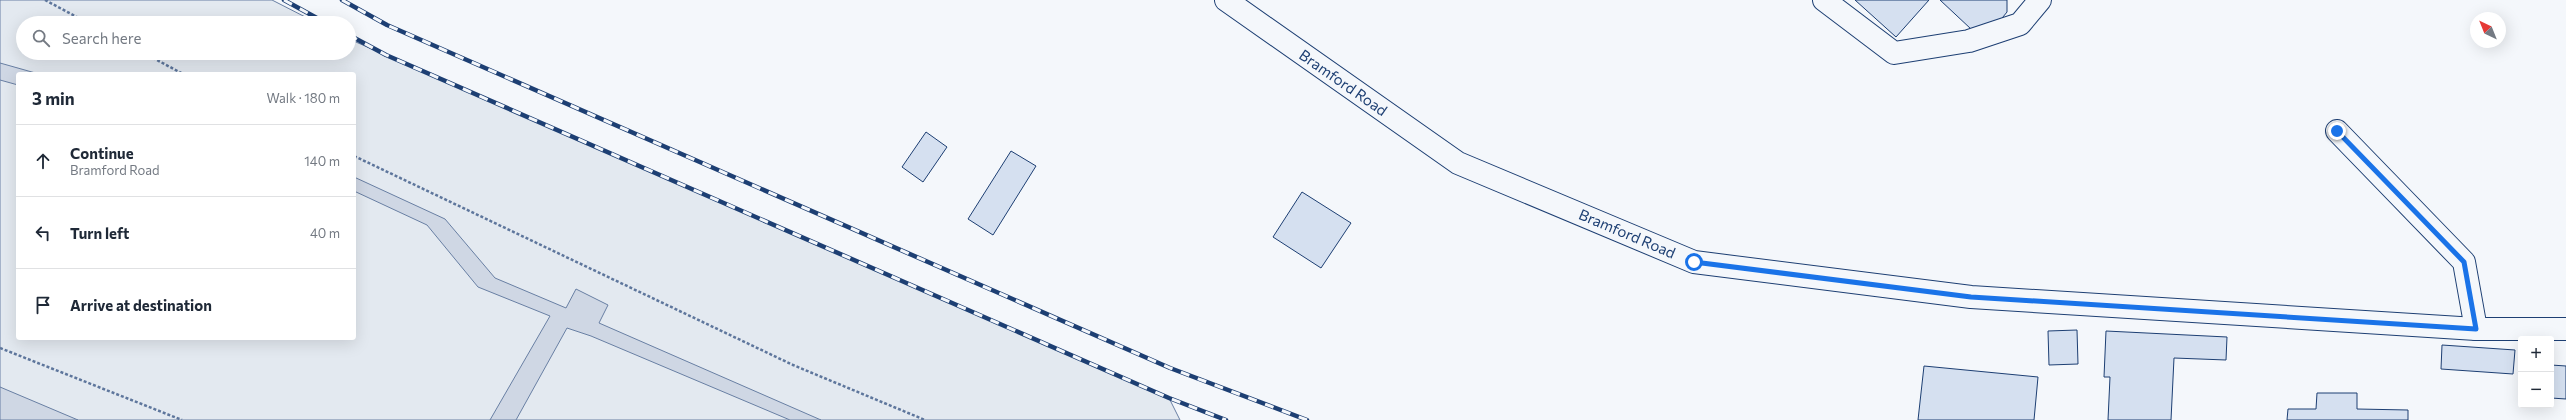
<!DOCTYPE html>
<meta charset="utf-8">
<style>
body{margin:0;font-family:Commissioner,sans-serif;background:#f6f6f7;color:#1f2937}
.controls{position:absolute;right:12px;bottom:12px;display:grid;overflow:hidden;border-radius:4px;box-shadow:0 4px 16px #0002}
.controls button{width:36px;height:36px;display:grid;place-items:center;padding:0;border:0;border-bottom:1px solid #e0e1e3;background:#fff;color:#1f2937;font:20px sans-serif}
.compass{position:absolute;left:2470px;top:12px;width:36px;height:36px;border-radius:50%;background:#fff;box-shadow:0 4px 16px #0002;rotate:317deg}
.stop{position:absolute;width:12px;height:12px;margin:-9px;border:3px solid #1a73e8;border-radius:50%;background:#fff}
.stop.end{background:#1a73e8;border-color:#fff;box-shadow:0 1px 4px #0008}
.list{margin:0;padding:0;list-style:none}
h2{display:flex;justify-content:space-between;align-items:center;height:52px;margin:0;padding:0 16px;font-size:17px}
h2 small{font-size:13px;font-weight:400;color:#747a83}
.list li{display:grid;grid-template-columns:26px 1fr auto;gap:12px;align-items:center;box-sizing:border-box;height:72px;padding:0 16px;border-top:1px solid #e0e1e3}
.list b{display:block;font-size:15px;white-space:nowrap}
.list p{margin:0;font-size:13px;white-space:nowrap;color:#747a83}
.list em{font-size:13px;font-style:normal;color:#747a83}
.icon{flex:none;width:22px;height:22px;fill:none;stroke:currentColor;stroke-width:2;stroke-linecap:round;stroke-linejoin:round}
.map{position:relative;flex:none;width:2566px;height:420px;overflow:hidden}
.search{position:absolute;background:#fff;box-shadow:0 4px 16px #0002;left:16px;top:16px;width:340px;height:44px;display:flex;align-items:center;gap:10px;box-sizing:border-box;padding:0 14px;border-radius:22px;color:#747a83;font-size:15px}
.panel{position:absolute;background:#fff;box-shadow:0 4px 16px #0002;left:16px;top:72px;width:340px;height:268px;border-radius:4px}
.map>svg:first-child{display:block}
.green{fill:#e3e9f0;stroke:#687fa3;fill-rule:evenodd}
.water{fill:#cfd7e4;stroke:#687fa3}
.building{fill:#d5e0f0;stroke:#1d3f73}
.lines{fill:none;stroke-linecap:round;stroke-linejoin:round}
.minor-casing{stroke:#1d3f73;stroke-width:24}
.major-casing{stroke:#1d3f73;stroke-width:24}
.path{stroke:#5e769c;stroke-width:2.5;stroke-dasharray:3 2;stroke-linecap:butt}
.minor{stroke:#f4f7fb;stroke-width:22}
.major{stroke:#f4f7fb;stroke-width:22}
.rail-casing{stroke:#1d3f73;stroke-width:4.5}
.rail{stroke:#f4f7fb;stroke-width:3;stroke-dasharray:9;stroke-linecap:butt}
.route{stroke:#1a73e8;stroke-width:5}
.labels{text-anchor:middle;stroke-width:3;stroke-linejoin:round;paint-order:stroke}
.street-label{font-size:15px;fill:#1d3f73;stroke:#f4f7fb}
</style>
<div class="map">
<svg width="2566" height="420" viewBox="0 0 2566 420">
<rect width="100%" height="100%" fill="#f4f7fb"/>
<path class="green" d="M 0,0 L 272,0 L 317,23 L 23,23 L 23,53 L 349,53 L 349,39 L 1169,398 L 1180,420 L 0,420 ZM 18,74 L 354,74 L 354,338 L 18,338 Z"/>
<g class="water">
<polygon points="0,63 39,74 18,74 18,85 0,80"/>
<polygon points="354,177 445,219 495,278 566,308 576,289 608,305 599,323 821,420 790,420 591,336 567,328 516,420 490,420 550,316 478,287 427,225 354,191"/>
<polygon points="0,387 78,420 0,420"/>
</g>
<g class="building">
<polygon points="1855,0 1929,0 1896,37"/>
<polygon points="1940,0 2007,0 2007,12 1994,28 1971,29"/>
<polygon points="926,132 947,147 923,182 902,167"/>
<polygon points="1011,151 1036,166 993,235 968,219"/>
<polygon points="1302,192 1351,223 1321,268 1273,237"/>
<polygon points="2077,330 2078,364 2049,365 2048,331"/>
<polygon points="2106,331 2227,337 2226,360 2174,358 2171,420 2108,420 2110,377 2104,377"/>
<polygon points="2442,345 2515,350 2513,374 2441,369"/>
<polygon points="2551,365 2566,366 2566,399 2551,398"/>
<polygon points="1924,366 2038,377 2034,420 1918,420"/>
<polygon points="2317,393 2357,393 2357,409 2408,410 2408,420 2287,420 2288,409 2316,409"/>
</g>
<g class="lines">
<g class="minor-casing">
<g id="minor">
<polyline points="1824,0 1894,53 1969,41 2020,24 2040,0"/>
<polyline points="2337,131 2464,262 2476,329"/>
</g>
</g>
<g class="major-casing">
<polyline id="major" points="1226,0 1458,163 1694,262 1971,297 2476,329 2566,329"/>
</g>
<g class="path">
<polyline points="45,0 88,23"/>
<polyline points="144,53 183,74"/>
<polyline points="354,156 793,365 925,420"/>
<polyline points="0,348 182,420"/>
</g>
<use href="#minor" class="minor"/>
<use href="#major" class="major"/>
<g class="rail-casing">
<g id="rail">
<polyline points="284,0 326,23"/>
<polyline points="342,0 387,25 1170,368 1307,420"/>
<polyline points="349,35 386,55 1169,398 1226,420"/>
</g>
</g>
<use href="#rail" class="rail"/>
</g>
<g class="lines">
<polyline class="route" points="1694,262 1971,297 2476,329 2464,262 2337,131"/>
</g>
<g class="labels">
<g class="street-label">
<text transform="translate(1343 83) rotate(35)" y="5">Bramford Road</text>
<text transform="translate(1627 234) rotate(23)" y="5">Bramford Road</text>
</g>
</g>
</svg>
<div class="controls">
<button>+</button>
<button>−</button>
</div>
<svg class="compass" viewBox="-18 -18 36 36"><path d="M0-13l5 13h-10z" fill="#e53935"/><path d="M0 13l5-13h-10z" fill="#747a83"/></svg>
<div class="stop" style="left:1694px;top:262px"></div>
<div class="stop end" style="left:2337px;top:131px"></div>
<div class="search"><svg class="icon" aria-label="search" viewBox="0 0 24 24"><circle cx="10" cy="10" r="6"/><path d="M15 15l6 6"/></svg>Search here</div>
<section class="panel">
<h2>3 min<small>Walk · 180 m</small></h2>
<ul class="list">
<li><svg class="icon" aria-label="ahead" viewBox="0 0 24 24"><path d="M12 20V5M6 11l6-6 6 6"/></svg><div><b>Continue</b><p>Bramford Road</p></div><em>140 m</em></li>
<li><svg class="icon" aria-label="left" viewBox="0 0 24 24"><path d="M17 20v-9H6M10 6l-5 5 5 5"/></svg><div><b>Turn left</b></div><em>40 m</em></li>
<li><svg class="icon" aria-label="arrive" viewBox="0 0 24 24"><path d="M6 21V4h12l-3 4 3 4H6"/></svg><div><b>Arrive at destination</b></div></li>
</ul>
</section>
</div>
